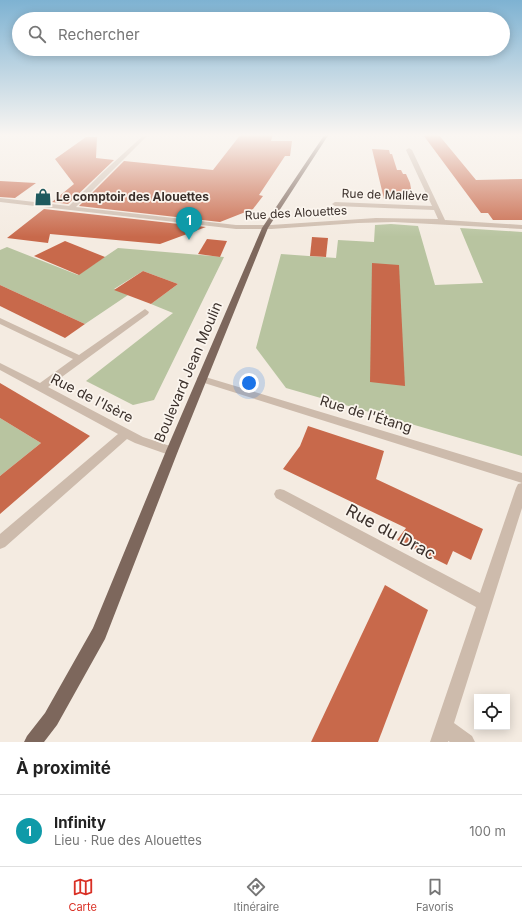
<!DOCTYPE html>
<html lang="fr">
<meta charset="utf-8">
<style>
body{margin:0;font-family:Inter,sans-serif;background:#f2f2f2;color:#222}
.controls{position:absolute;right:12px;bottom:12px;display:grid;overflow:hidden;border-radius:0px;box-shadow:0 2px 10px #0003}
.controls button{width:36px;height:36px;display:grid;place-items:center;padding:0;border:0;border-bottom:1px solid #e0e0e0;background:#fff;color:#222;font:20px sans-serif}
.you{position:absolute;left:249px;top:383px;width:14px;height:14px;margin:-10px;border:3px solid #fff;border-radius:50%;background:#1a73e8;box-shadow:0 0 0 6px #1a73e833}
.badge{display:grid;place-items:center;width:26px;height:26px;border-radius:50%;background:#d93025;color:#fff;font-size:13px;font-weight:700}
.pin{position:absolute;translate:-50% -33px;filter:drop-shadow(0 1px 2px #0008)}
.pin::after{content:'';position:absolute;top:21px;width:14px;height:12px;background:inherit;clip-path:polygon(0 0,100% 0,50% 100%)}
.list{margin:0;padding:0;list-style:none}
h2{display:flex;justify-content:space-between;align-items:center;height:52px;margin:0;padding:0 16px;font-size:17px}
h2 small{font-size:13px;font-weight:400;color:#767676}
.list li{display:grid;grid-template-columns:26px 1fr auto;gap:12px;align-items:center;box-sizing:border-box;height:72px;padding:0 16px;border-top:1px solid #e0e0e0}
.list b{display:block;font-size:15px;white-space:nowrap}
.list p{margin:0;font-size:13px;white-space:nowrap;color:#767676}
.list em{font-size:13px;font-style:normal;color:#767676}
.icon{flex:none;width:22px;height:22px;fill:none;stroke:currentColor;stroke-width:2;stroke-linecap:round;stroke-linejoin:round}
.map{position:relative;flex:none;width:522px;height:742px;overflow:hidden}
.search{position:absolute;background:#fff;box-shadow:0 2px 10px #0003;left:12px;right:12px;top:12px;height:44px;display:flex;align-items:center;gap:10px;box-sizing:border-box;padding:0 14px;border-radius:22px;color:#767676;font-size:15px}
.sheet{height:124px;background:#fff}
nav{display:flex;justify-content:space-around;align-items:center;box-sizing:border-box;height:56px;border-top:1px solid #e0e0e0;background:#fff;font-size:11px;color:#767676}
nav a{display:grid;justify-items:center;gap:2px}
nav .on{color:#d93025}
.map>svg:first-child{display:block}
.green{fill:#b8c4a0}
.building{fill:#c8694b}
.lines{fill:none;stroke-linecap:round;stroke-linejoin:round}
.street{fill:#cdbbac;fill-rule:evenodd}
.primary{fill:#7d675c;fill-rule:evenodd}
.labels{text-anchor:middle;stroke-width:3.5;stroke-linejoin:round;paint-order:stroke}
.far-street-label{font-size:12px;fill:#3b302b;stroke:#fbf5ee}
.far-poi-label{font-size:12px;font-weight:bold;fill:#3b302b;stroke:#fbf5ee;text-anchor:start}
.street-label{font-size:14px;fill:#3b302b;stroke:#fbf5ee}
.near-street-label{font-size:17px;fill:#3b302b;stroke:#fbf5ee}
</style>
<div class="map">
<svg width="522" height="742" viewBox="0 0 522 742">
<rect width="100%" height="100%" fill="#f4ebe1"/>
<g class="green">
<polygon points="391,224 418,226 435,285 483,283 460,228 522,232 522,456 286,388 256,348 281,254 336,258 338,240 374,242 375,225"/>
<polygon points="7,247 78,275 118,248 224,257 154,400 133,405 86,381 173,313 151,304 178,284 143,271 114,289 128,295 85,324 0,285 0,250"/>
<polygon points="0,418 41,443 0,476"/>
</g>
<g class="building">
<polygon points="241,134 273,134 271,141 292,141 290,156 285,156 259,195 263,196 253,209 220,222 79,206 124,161 213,170"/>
<polygon points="427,134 438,134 476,180 522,179 522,220 493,220 488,213 481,213 424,136"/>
<polygon points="86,137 97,137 96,158 114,160 68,204 52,202 74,184 55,159"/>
<polygon points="372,149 389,150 390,154 392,154 397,170 401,170 403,174 406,174 410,183 413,200 384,199"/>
<polygon points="0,181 36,183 15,198 0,197"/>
<polygon points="44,209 206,227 160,244 50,234 48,243 7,238"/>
<polygon points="312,237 328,238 326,257 310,256"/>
<polygon points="207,239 227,241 220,257 198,254"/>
<polygon points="65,241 105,257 79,275 34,256"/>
<polygon points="372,263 399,265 405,386 370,382"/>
<polygon points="143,271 178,284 151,304 114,290"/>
<polygon points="0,285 85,324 65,338 0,306"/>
<polygon points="0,383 90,436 0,514 0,476 41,443 0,418"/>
<polygon points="308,426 384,451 376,479 483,529 471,560 453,551 447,565 397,540 406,528 283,469 300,446"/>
<polygon points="385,585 428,610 378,742 311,742"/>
</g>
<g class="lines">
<g class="street">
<polygon points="30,134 98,134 100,135 98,136 32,135"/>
<polygon points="145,134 149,134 76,207 236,225 271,225 376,218 438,219 434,210 335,206 332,204 335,202 432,206 406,150 409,148 412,150 445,220 522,225 522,229 394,222 358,223 271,229 236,229 0,202 0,198 69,206 102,173"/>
<polygon points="284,134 307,134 328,136 326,137 286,135"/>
<polygon points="145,309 149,312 148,314 48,387 143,437 176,448 178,451 176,454 172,456 135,443 127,439 5,547 0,549 0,534 118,434 0,370 0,363 40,383 73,359 0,324 0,318 79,355"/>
<polygon points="202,376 522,473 522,508 454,723 472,736 475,742 450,742 448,741 448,742 430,742 476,607 276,498 274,494 276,490 280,489 284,490 480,593 516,488 518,484 522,483 198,381 197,379 198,377"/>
</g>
<polygon class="primary" points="325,134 329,134 268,228 178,451 105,639 57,725 44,742 24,742 27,736 45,713 93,628 166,451 262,228"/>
</g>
<linearGradient id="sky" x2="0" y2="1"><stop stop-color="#7eb2d2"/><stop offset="0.57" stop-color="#faf6f2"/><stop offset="1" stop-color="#faf6f2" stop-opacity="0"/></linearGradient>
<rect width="522" height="237" fill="url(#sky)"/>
<defs>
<g id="shop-bare" transform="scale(1.38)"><path d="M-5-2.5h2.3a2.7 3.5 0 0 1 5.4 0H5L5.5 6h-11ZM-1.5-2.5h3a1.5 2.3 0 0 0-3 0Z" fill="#1f5a5e" stroke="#fbf5ee" stroke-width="2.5" paint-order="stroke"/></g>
</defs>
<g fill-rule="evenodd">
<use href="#shop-bare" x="43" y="197"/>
</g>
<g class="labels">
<g class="far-street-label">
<text transform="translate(385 195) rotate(2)" y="4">Rue de Mallève</text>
<text transform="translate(296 213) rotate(-3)" y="4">Rue des Alouettes</text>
</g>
<g class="far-poi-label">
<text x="56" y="201">Le comptoir des Alouettes</text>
</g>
<g class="street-label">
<text transform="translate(188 372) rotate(-67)" y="5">Boulevard Jean Moulin</text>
<text transform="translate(92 398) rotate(27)" y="5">Rue de l'Isère</text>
<text transform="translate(366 414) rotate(17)" y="5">Rue de l'Étang</text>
</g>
<g class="near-street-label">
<text transform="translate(391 532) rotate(28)" y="6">Rue du Drac</text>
</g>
</g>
</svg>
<div class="controls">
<button><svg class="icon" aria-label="locate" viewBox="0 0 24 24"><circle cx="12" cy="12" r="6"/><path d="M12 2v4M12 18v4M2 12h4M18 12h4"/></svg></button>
</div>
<div class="you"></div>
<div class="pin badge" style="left:189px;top:240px;background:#0f9aa8">1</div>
<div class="search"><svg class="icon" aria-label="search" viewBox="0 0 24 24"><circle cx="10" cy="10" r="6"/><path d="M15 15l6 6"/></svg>Rechercher</div>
</div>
<section class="sheet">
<h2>À proximité<small></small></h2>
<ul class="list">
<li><span class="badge" style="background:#0f9aa8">1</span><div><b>Infinity</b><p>Lieu · Rue des Alouettes</p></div><em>100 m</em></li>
</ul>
</section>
<nav>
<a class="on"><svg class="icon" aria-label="map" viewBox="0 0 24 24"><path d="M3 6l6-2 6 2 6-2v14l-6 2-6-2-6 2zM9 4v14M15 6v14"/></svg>Carte</a>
<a><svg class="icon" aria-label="directions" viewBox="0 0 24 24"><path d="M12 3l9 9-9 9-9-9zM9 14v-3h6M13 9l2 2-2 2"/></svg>Itinéraire</a>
<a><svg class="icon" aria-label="saved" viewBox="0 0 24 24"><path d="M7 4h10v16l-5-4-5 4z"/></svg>Favoris</a>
</nav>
